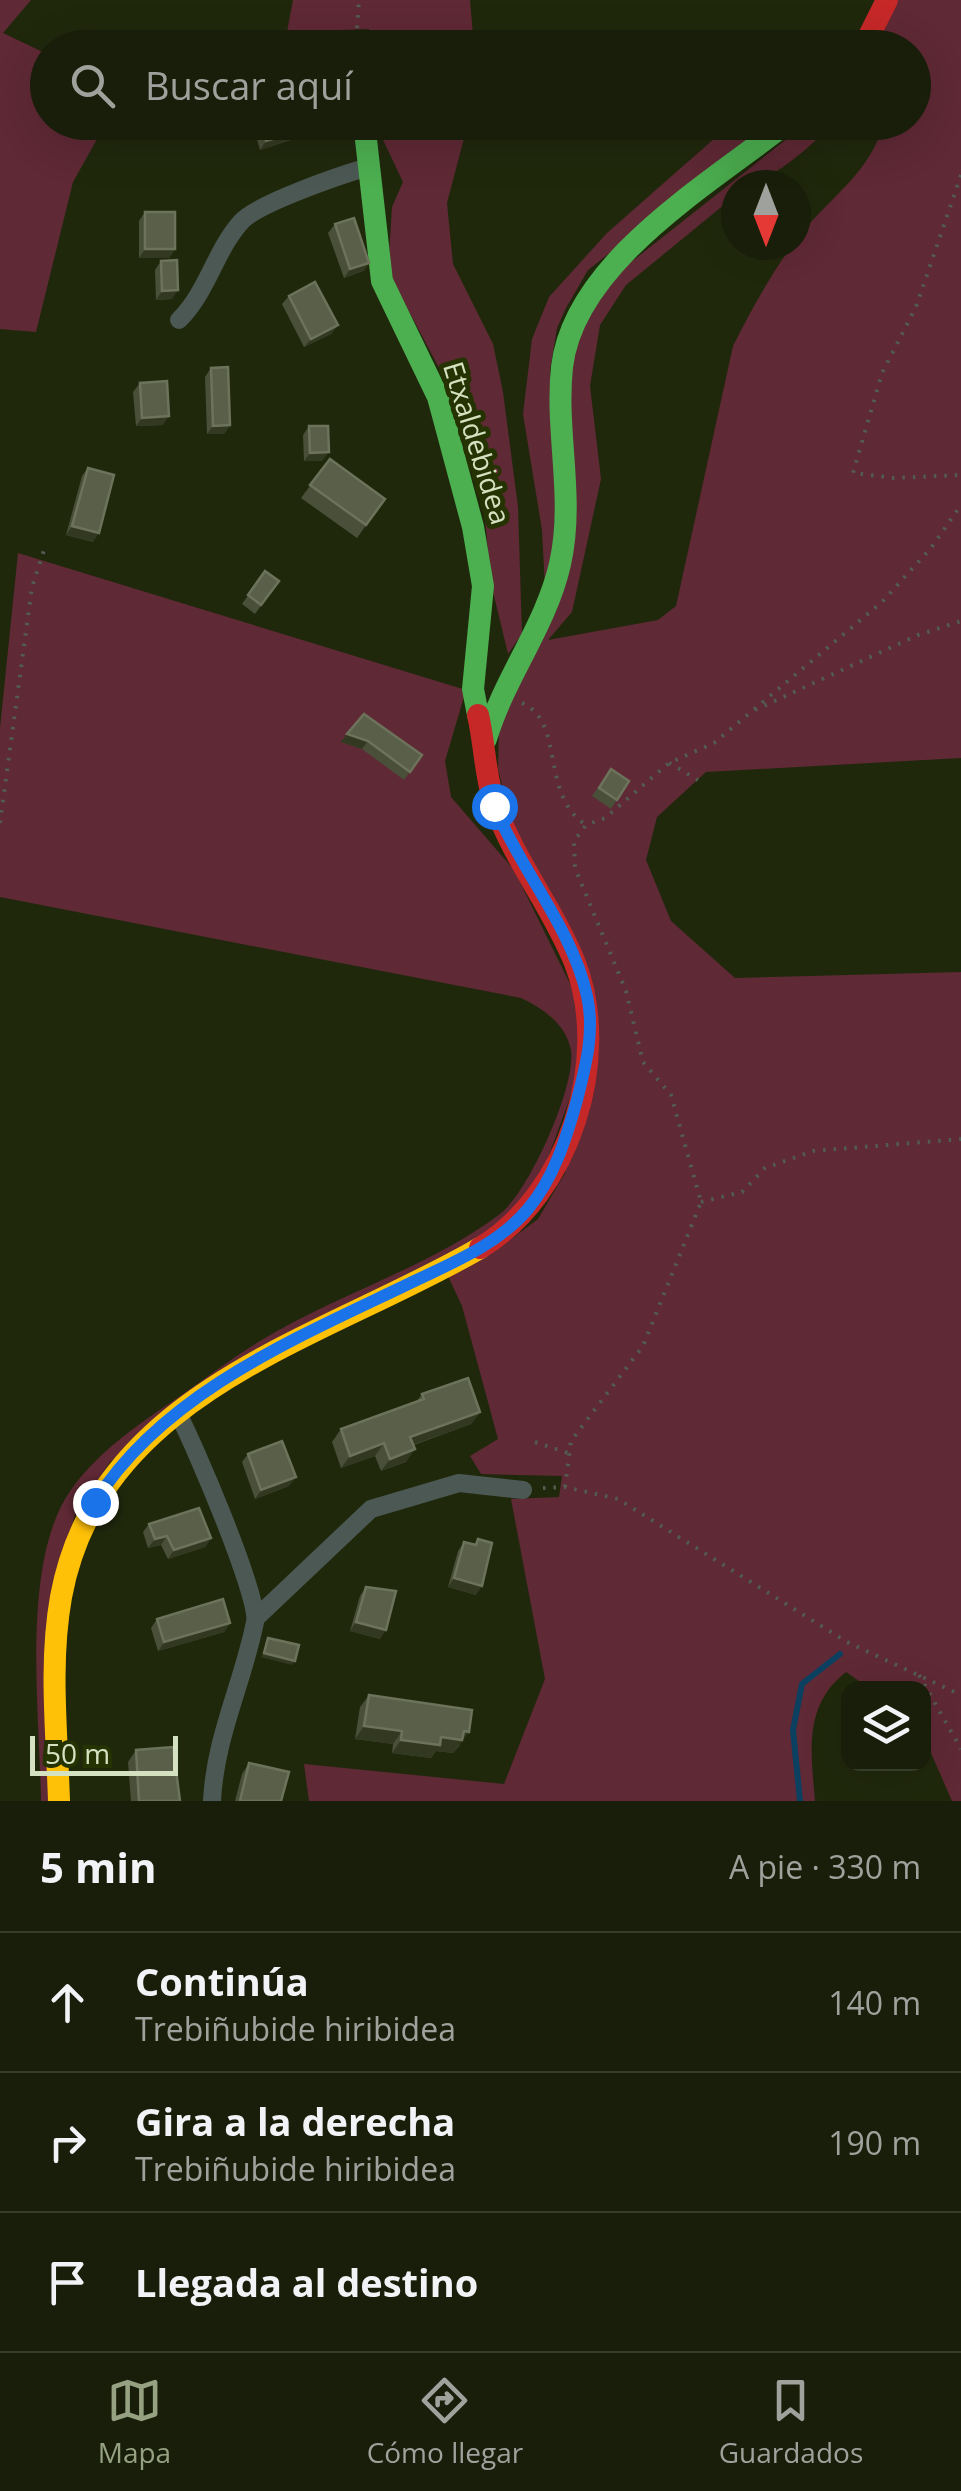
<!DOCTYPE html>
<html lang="es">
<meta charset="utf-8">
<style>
body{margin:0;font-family:"Open Sans",sans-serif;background:#212712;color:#f1f3f6}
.controls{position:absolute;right:30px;bottom:30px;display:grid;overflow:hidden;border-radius:20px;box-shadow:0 10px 40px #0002}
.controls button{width:90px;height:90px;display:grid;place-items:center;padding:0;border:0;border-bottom:2px solid #363c2a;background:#181e09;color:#f1f3f6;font:50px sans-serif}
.compass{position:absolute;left:721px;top:170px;width:90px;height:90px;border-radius:50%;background:#181e09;box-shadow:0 10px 40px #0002;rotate:180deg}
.scale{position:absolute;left:30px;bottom:25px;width:148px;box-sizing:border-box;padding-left:10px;border:5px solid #d5e2c1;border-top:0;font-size:28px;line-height:35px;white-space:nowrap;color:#d5e2c1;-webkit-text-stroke:8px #243301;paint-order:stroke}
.stop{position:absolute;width:30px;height:30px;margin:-22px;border:8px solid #1a73e8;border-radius:50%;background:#fff}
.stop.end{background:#1a73e8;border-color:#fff;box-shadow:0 2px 10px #0008}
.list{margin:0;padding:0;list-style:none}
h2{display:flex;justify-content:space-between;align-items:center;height:130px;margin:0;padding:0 40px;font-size:42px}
h2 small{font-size:32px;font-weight:400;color:#9fa29c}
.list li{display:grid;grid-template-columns:65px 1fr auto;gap:30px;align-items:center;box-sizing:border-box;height:140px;padding:0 40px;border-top:2px solid #363c2a}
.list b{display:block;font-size:38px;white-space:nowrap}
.list p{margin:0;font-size:32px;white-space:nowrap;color:#9fa29c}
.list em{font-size:32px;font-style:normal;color:#9fa29c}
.icon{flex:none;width:55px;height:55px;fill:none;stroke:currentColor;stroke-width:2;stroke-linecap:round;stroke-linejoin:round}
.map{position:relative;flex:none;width:961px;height:1801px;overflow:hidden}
.search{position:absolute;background:#181e09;box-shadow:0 10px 40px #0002;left:30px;right:30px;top:30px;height:110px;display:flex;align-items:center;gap:25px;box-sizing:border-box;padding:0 35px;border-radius:55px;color:#9fa29c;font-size:38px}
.sheet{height:550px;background:#181e09}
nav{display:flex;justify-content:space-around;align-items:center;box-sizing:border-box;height:140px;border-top:2px solid #363c2a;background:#181e09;font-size:28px;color:#9fa29c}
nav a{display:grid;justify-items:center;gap:5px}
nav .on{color:#96a182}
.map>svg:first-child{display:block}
.green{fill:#5f2935}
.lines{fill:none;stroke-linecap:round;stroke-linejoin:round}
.stream{stroke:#0b4061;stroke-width:6}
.path{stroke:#535c52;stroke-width:4;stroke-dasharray:2.5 8;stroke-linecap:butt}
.street{stroke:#4c5853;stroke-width:18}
.fast{stroke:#4caf50;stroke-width:22}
.slow{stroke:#ffc107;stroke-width:22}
.jam{stroke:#c62828;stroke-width:22}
.wall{fill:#4a4f39}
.shaded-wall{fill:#333921}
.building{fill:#595f48;stroke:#6d735b;stroke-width:2.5}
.route{stroke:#1a73e8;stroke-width:12}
.labels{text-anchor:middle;stroke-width:10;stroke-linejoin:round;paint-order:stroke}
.street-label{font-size:28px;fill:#d5e2c1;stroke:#243301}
</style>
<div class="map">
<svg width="961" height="1801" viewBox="0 0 961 1801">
<rect width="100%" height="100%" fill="#20280c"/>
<g class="green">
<polygon points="0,0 31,0 3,33 47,54 48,122 106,123 73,182 36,332 0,329"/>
<polygon points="293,0 470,0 474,47 370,47 369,29 287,32"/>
<path d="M 898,0 L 961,0 L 961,758 L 706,772 L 657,817 L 646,860 L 671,921 L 735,978 L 961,972 L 961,1801 L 952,1801 L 924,1737 L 924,1688 L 869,1688 L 846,1672 C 803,1706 811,1751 815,1801 L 309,1801 L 304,1764 L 504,1784 L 545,1679 L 511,1499 L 559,1497 L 562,1476 L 481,1474 L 470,1456 L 498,1439 L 462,1306 L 448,1276 L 502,1246 L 538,1219 L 565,1173 L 599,1022 L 512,824 L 498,769 L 499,726 L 550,622 L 570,357 L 589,308 L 611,278 L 807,123 L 833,123 C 810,147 770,185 736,185 L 736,195 L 626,285 L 600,325 L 590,386 L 601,479 L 572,612 L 548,640 L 658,620 L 676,606 L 733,346 C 752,308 776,265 801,234 C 833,194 869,174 884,123 L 914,122 L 914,48 L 876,47 Z"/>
<polygon points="375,123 468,123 447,203 453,264 493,344 503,392 518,507 522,634 508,654 490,579 483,491 446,381 388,272 392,207 403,182"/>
<polygon points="732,123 773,123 588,270 566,308 557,328 550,370 557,525 545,587 542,530 523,414 532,339 549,297 607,233"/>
<path d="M 18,553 L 466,690 L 445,761 L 451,797 L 514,870 L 575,994 L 582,1030 L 574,1087 L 542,1174 L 512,1214 L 477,1241 L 369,1293 L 110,1462 L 75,1515 L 55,1584 L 51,1801 L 41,1801 C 40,1715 20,1561 71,1490 C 96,1454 137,1425 173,1401 C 202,1381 230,1359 260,1341 C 337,1294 428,1268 500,1214 C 529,1192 576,1086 571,1051 C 567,1025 543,1008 521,998 L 0,897 L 0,728 Z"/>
</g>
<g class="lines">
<polyline class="stream" points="800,1801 793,1730 802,1684 840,1654"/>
<g class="path">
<polyline points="357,28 359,0"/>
<polyline points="961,175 916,307 882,373 853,473 894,478 961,475"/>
<path d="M 522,703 C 566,722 539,794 586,825"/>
<polyline points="755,710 918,635 961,621"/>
<polyline points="669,763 698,780"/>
<polyline points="0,823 32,587 44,550"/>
<polyline points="701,1202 742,1192 765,1168 813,1151 961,1139"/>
<polyline points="535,1442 568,1453"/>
<polyline points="565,1487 571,1441 643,1346 701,1202 671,1095 643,1062 626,991 575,868 574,841 586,825 605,818 669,763 714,743 882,602 931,548 961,505"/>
<polyline points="543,1488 565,1487 618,1499 847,1642 961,1695"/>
<polyline points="919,1675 961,1749"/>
</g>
<g class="street">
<polyline points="356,43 356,48"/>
<path d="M 179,320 C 208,291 215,251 241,222 C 256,204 343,174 369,167"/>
<path d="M 178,1414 C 193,1441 260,1598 255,1622 C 243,1683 215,1737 212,1801"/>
<polyline points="257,1617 371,1509 459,1483 523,1490"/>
</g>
<g class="fast">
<polyline points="364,122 382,281 438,397 473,527 483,586 473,689 478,715"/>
<path d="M 486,739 C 504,678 546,626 560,564 C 575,498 555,433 562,367 C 574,262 711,183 788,122"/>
</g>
<path class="slow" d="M 59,1801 C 57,1734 49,1664 61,1597 C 99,1390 324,1339 480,1248"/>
<g class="jam">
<polyline points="863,48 887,0"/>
<path d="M 478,715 C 485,745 485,777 495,806 C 515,862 553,908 575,963 C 612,1059 569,1195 480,1248"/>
</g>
</g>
<g class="wall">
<polygon points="155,122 199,122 189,139"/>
<polygon points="252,122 295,122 291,140 260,150"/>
<polygon points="145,212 175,249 169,258 139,258 139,221"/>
<polygon points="335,224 369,263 363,271 344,278 328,233"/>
<polygon points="161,261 172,299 156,300 155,270"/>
<polygon points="289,296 338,325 331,334 304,347 282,304"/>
<polygon points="211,368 230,425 224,434 207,434 205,377"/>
<polygon points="140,383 163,425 136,426 133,392"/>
<polygon points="309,426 322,461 304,461 303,435"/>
<polygon points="330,459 385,499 357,538 301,498"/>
<polygon points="88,468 93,542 66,535 82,476"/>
<polygon points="265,571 279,581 255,614 242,604"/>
<polygon points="347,734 422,755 404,780 362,749 341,742"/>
<polygon points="611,769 629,781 611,809 592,796"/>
<polygon points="422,1394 480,1412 471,1424 414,1445 406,1462 381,1471 375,1456 341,1468 332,1442 341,1429 416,1402"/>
<polygon points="248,1454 289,1486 255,1499 242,1462"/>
<polygon points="149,1524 211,1538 205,1547 168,1559 161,1545 148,1548 143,1532"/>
<polygon points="478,1539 476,1595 448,1587 458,1551 464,1542 474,1545"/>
<polygon points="366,1587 380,1639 350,1631 360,1596"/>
<polygon points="157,1619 230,1623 224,1632 158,1651 151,1628"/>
<polygon points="369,1695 460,1745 453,1753 436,1751 431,1758 392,1753 393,1744 355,1739 360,1707"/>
<polygon points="136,1750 180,1801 131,1801 128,1762"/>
<polygon points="249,1763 281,1801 235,1801 242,1774"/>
</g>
<g class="shaded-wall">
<polygon points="297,132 291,140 260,150 266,141"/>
<polygon points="145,249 175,249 169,258 139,258"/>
<polygon points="369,263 363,271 344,278 350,269"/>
<polygon points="178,290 172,299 156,300 162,291"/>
<polygon points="338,325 331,334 304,347 311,339"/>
<polygon points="169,416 163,425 136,426 142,418"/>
<polygon points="230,425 224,434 207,434 213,426"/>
<polygon points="329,452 322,461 304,461 310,453"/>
<polygon points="72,526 99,533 93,542 66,535"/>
<polygon points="347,734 368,741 362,749 341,742"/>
<polygon points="480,1412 471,1424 401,1449 410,1437"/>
<polygon points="384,1443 375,1456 341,1468 350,1456"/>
<polygon points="415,1449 406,1462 381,1471 390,1459"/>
<polygon points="296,1477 289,1486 255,1499 261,1490"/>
<polygon points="167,1536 161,1545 148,1548 155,1539"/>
<polygon points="211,1538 205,1547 168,1559 174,1550"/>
<polygon points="454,1578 482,1586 476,1595 448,1587"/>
<polygon points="356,1622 386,1630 380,1639 350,1631"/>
<polygon points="230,1623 224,1632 158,1651 164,1642"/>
<polygon points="264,1653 295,1661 292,1665 261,1657"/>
<polygon points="364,1726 402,1731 393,1744 355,1739"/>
<polygon points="464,1731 469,1732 453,1753 436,1751 431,1758 392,1753 401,1740 441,1737"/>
</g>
<g class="building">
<polygon points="342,44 342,48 311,48 311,45"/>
<polygon points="176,122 199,122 194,132"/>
<polygon points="261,122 295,122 297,132 266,141"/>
<rect x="145" y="212" width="30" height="37"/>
<polygon points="354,218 369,263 350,269 335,224"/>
<polygon points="177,260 178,290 162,291 161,261"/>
<polygon points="315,282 338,325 311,339 289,296"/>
<polygon points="228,367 230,425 213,426 211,368"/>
<polygon points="167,381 169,416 142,418 140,383"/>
<polygon points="309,426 328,426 329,452 310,453"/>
<polygon points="330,459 385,499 366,525 310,485"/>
<polygon points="88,468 114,475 99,533 72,526"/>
<polygon points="265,571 279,581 261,605 248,595"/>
<polygon points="364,714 422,755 410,772 368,741 347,734"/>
<polygon points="611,769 629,781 617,800 599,788"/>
<polygon points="468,1378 480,1412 410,1437 415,1449 390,1459 384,1443 350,1456 341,1429 424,1399 422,1394"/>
<polygon points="282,1441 296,1477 261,1490 248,1454"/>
<polygon points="199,1508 211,1538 174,1550 167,1536 155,1539 149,1524"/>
<polygon points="478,1539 492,1543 482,1586 454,1578 464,1542 476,1545"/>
<polygon points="366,1587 396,1591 386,1630 356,1622"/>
<polygon points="223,1599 230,1623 164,1642 157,1619"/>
<polygon points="268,1638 299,1645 295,1661 264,1653"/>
<polygon points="369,1695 472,1710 469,1732 464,1731 462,1740 441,1737 440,1745 401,1740 402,1731 364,1726"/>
<polygon points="173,1747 180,1801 139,1801 136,1750"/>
<polygon points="249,1763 289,1772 281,1801 240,1801"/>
</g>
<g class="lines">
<path class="route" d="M 95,1502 C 161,1396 291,1340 400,1288 C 444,1266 495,1248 528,1209 C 554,1178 566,1139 577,1100 C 586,1065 595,1031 587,996 C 572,928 520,869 494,806"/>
</g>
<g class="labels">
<g class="street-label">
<text transform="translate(477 443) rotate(73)" y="10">Etxaldebidea</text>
</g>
</g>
</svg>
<div class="controls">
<button><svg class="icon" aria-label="layers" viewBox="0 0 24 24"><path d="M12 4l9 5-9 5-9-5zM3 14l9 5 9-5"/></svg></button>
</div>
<svg class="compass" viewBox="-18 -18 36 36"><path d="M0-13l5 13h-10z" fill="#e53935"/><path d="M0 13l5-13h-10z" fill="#9fa29c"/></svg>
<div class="scale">50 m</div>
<div class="stop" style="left:494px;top:806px"></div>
<div class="stop end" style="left:95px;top:1502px"></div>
<div class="search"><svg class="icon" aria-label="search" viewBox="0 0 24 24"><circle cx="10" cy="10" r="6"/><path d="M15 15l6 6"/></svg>Buscar aquí</div>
</div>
<section class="sheet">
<h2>5 min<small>A pie · 330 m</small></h2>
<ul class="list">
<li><svg class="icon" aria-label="ahead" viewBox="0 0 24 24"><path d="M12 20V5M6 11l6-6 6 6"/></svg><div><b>Continúa</b><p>Trebiñubide hiribidea</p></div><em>140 m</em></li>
<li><svg class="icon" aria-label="right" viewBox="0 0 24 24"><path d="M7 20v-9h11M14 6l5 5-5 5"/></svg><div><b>Gira a la derecha</b><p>Trebiñubide hiribidea</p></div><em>190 m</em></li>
<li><svg class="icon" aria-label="arrive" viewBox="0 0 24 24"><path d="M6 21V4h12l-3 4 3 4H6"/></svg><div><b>Llegada al destino</b></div></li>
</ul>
</section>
<nav>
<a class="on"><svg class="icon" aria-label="map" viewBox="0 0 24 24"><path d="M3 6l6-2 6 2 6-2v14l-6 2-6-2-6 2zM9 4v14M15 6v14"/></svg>Mapa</a>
<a><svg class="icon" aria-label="directions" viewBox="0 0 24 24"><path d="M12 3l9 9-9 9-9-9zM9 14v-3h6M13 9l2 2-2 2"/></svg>Cómo llegar</a>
<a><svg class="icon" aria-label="saved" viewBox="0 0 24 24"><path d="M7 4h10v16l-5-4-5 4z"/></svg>Guardados</a>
</nav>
